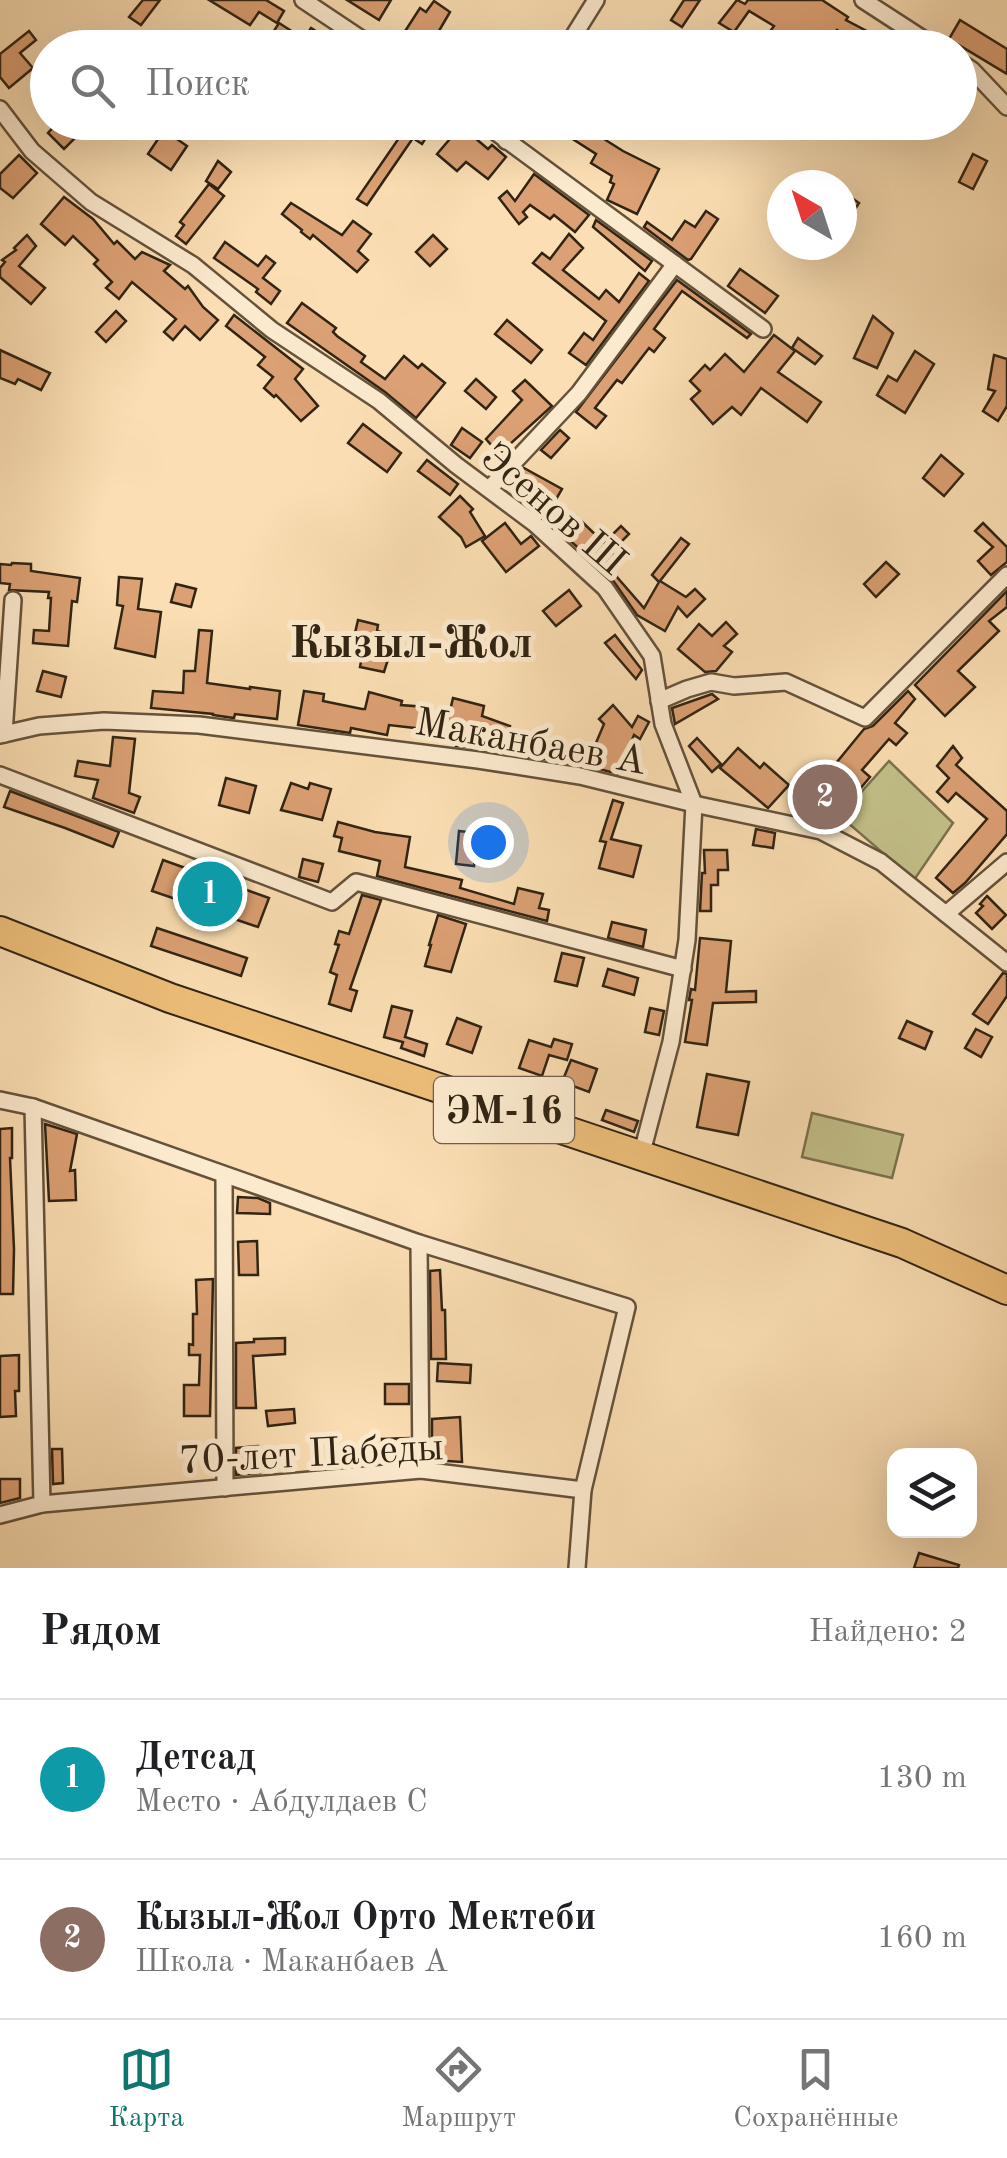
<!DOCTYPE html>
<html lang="ru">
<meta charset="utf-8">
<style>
body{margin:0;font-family:"Old Standard TT",serif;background:#f2f2f2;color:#202124}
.controls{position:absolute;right:30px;bottom:30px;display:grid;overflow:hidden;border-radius:20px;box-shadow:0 10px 40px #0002}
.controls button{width:90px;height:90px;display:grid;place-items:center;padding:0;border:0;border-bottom:2px solid #e0e0e0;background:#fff;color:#202124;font:50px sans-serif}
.compass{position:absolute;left:767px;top:170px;width:90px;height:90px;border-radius:50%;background:#fff;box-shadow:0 10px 40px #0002;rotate:321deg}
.you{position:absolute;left:488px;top:842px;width:35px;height:35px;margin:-25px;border:8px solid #fff;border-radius:50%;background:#1a73e8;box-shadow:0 0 0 15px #1a73e833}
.badge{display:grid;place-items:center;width:65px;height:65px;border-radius:50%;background:#0f766e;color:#fff;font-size:32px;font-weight:700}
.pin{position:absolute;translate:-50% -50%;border:5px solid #fff;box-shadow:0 2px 10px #0006}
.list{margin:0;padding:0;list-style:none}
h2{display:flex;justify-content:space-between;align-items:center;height:130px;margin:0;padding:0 40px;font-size:42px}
h2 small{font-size:32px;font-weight:400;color:#757577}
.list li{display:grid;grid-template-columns:65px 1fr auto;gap:30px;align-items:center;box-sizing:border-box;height:160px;padding:0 40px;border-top:2px solid #e0e0e0}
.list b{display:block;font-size:38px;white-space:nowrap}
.list p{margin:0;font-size:32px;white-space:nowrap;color:#757577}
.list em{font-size:32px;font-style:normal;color:#757577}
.icon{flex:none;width:55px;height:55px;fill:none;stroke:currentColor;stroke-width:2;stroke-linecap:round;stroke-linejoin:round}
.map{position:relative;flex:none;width:1007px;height:1568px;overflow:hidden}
.search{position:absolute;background:#fff;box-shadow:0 10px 40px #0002;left:30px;right:30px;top:30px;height:110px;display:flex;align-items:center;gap:25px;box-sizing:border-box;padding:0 35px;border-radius:55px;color:#757577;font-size:38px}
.sheet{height:450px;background:#fff}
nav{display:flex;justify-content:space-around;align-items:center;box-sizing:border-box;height:140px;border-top:2px solid #e0e0e0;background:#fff;font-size:28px;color:#757577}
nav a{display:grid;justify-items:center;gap:5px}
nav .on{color:#0f766e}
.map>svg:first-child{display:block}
.green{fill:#c3c089;stroke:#7a724e;stroke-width:2.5}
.building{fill:#dba073;stroke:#312413;stroke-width:2.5}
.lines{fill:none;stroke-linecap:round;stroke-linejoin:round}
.street-casing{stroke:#64523b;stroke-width:20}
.highway-casing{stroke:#312413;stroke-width:32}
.street{stroke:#fceace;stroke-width:15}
.highway{stroke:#eebf7a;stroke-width:28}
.labels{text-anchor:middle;stroke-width:10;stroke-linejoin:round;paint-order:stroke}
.shield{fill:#fceace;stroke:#6e5f4b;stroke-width:2.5}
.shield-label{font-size:38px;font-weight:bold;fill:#312413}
.street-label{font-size:40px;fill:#312413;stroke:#fceace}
.quarter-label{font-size:45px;font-weight:bold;fill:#312413;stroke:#fceace}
</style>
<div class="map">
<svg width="1007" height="1568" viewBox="0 0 1007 1568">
<rect width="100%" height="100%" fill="#fbdeb3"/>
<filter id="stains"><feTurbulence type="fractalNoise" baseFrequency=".002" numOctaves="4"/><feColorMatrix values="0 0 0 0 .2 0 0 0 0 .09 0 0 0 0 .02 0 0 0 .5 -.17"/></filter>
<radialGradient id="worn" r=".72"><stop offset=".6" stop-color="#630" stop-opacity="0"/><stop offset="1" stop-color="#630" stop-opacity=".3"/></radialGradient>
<g class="green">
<polygon points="889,761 953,823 914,880 840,816"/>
<polygon points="812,1113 903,1135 892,1178 802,1157"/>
</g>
<g class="building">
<polygon points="143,0 160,0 141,25 129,17"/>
<polygon points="209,0 266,0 284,11 277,23 259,12 250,25"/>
<polygon points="347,0 391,0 379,20"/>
<polygon points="684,0 700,0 682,27 671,20"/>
<polygon points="737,0 745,4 748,0 822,0 848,17 846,20 880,38 875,48 850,48 854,41 837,30 823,48 769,48 778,36 771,30 774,26 749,11 734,32 719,23"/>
<polygon points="434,1 450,12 429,48 420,48 402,36 420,8 426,12"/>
<polygon points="960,20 1007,49 1007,74 949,39"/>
<polygon points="279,23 304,39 311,28 343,48 263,48"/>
<polygon points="29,31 36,40 20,53 33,68 9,88 0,77 0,54"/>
<polygon points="58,122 114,122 101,137 89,124 64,149 48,133"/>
<polygon points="410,122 436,122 422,144 413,138 367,205 357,199"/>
<polygon points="546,122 593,122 601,127 596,134 623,151 659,169 637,214 607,200 614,184 610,182 612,176 591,163 596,154"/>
<polygon points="461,126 488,149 492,145 506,157 488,179 466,162 457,171 437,154"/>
<polygon points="164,130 187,146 171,170 148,154"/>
<polygon points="973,154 987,161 973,189 959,182"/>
<polygon points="19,155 37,173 13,198 0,188 0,174"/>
<polygon points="218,161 231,172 218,189 206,181"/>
<polygon points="534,174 589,215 575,232 554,215 550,219 530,205 523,212 527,217 519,224 499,198 507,191 515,201"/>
<polygon points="209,184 224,196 186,244 176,236 184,225 180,222"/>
<polygon points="842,191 859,203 842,229"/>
<polygon points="64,197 93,219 114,244 117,241 135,259 142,252 170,265 164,271 185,289 188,286 203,307 218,320 200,340 185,326 173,340 164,332 176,319 132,282 119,299 106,288 112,282 94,264 98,260 73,236 65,245 41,224"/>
<polygon points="291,203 342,235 353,221 371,234 358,251 368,260 357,272 313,235 310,239 301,232 302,230 282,214"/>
<polygon points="706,211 718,219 691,259 688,260 644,227 647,222 672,240 685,221 695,227"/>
<polygon points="596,220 652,261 645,271 593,227"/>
<polygon points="569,234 583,248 563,270 599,299 606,290 619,302 639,273 649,281 586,365 569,353 584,333 593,340 606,321 533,263 542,253 550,259"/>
<polygon points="27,235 36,246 19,266 45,288 31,304 0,277 0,268 5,262 2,260 16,250 14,248"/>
<polygon points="433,235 447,249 430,266 416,252"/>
<polygon points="225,242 258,266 266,256 275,263 263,278 280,291 271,304 256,292 258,289 214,258"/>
<polygon points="740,269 778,296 765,313 728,286"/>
<polygon points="677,280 751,334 747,338 682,291 654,329 665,338 654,352 649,348 622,383 617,380 595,408 606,416 596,428 576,412"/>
<polygon points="302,303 336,328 333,332 337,336 365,356 361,362 385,379 404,356 418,368 422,364 445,383 416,418 385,392 287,323"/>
<polygon points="116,311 126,321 106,342 96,332"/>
<polygon points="234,315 303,369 295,379 318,406 301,421 276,395 274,397 264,388 273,377 258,365 265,357 226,326"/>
<polygon points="873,316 893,333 877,368 854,358"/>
<polygon points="507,320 542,350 531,363 495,334"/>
<polygon points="774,335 795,351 778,372 821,402 807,422 761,388 741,415 732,407 713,424 691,399 700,391 690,381 705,365 710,370 725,354 744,372"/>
<polygon points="798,338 822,356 815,364 792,348"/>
<polygon points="0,350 50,373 41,390 18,379 15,384 0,378"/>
<polygon points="915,351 934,364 905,413 877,395 888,376 897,381"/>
<polygon points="994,355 1007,359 1007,406 998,421 983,411 995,391 988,389"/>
<polygon points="476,379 496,397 486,409 465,391"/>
<polygon points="525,380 552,406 499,454 486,439 522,400 513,391"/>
<polygon points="363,424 401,453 387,472 348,443"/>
<polygon points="462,428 482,442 470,458 451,445"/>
<polygon points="560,430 569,438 551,458 541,450"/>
<polygon points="941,455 963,474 944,496 923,478"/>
<polygon points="427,460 458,484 450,495 418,471"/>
<polygon points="524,468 562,489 551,508 509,484"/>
<polygon points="460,496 473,509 470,512 485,536 466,547 461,537 439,517"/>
<polygon points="576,516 604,543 621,526 629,534 611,552 622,562 610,575 561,533"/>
<polygon points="505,523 521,544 531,536 539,546 506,572 482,541"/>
<polygon points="983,523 1007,547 1007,562 991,575 978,561 993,547 975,531"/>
<polygon points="681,538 689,544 660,581 686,597 695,589 705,599 687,617 678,607 665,631 637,615 612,579 616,576 644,608 659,582 652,575"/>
<polygon points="886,562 899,574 876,597 864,584"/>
<polygon points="12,563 31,564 31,571 80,578 77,602 72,601 68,646 33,643 34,630 49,631 51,598 48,598 49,592 9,590 10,584 0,583 0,564 11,565"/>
<polygon points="119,577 142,579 138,609 161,612 155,657 115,648 123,606 117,605"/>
<polygon points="176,584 196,589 191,607 171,602"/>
<polygon points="569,590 581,606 556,626 543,611"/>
<polygon points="1007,591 1007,607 989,621 999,631 958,671 975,687 945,716 915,685"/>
<polygon points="358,620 378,625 377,631 403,638 398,656 390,653 384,672 360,667 366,635 355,633"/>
<polygon points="726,622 737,634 724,646 732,652 716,671 705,672 678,649 699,624 712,636"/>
<polygon points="199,630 212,631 207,683 250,689 250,687 280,691 277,719 235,714 234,718 213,715 213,714 151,708 153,691 183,693 184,671 195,671"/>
<polygon points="615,635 642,670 636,679 605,643"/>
<polygon points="43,671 66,677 61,697 37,691"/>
<polygon points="304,691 324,694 323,701 362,709 365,709 369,692 402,701 401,705 426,707 424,729 389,725 387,735 351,728 350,733 298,725"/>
<polygon points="908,691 915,699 895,723 907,733 896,745 889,739 862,770 870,777 859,790 852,784 826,817 805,801 864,729 873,726"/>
<polygon points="712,694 718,699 675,724 672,708"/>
<polygon points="453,698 484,706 482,716 510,726 504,743 478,735 476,748 456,746 457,731 446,728"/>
<polygon points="613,705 632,727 638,716 649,722 640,739 634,735 618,774 581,764 517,755 518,748 550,750 550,746 593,750 604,724 599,719"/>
<polygon points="113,737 135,739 129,793 140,797 134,813 93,798 98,780 75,776 78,761 110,766"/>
<polygon points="697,738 721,764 712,772 689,746"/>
<polygon points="953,746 962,758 956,765 1007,811 1007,834 965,883 953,893 936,878 987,819 956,793 948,802 937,792 949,778 937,766"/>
<polygon points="738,748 760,768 764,763 789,785 768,808 720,768"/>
<polygon points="226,778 256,786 249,813 219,805"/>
<polygon points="291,783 308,789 310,783 331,789 322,820 281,810"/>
<polygon points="10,791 119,832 113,847 65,828 4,807"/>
<polygon points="613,800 623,803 611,839 641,846 633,877 599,868 606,842 600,841"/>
<polygon points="338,822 375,832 410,837 405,867 462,880 460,888 514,904 518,888 543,894 539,908 549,910 547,921 377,876 380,861 339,851 342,838 334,836"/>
<polygon points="756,829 775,833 773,848 753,845"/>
<polygon points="459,831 477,833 474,866 456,864"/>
<polygon points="704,850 727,850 728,870 718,870 718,885 711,885 711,911 700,911 702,873 705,873"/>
<polygon points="303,859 323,864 318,882 299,877"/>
<polygon points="163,860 269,898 258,927 152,891"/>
<polygon points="362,895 381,900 350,989 357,991 351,1011 329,1004 337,975 330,972 339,945 335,944 339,931 349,934"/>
<polygon points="987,896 1006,915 992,929 976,913 983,906 980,904"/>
<polygon points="438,915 466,924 451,972 425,966 431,945 429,945"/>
<polygon points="612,922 646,930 643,947 608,938"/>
<polygon points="157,928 247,958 241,976 151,946"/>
<polygon points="700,938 731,941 726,992 756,991 756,1002 713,1003 707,1045 685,1042 692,1000 689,1000 691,989 695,990"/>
<polygon points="562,953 584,958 577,986 555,981"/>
<polygon points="608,969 638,978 634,995 603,986"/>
<polygon points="1003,973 1007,974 1007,996 988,1024 973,1014"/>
<polygon points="392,1006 412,1011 405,1037 427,1044 424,1056 401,1048 403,1042 384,1037"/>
<polygon points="650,1008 664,1011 659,1035 645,1032"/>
<polygon points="457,1018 481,1027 472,1053 447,1044"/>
<polygon points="907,1021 932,1032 925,1049 899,1038"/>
<polygon points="976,1029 992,1037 981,1057 965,1048"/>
<polygon points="554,1039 572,1044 567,1060 549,1055 542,1076 519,1068 529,1040 551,1047"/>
<polygon points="571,1060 597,1069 589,1092 562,1082"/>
<polygon points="707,1074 749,1082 738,1135 697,1127"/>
<polygon points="606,1110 638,1121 634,1132 602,1120"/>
<polygon points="45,1124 77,1134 70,1171 75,1170 76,1200 49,1201"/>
<polygon points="12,1128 12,1158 10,1158 14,1249 13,1294 0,1294 0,1129"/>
<polygon points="238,1197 258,1198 270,1203 270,1214 237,1213"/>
<polygon points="257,1241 258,1275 239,1275 238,1242"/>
<polygon points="440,1270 442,1310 445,1310 446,1359 431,1359 430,1271"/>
<polygon points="213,1279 210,1416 184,1416 184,1385 199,1385 200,1355 189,1355 189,1344 193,1345 193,1314 197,1314 196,1280"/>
<polygon points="285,1338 285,1354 253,1356 256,1408 236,1408 236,1343 254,1342 254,1339"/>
<polygon points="19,1355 19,1391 15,1391 16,1416 0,1417 0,1356"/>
<polygon points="438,1363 471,1365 470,1383 437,1381"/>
<rect x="385" y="1384" width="24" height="20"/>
<polygon points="294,1409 295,1423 268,1426 266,1411"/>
<polygon points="460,1417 462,1462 432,1460 432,1419"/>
<polygon points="409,1438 410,1460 383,1462 382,1439"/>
<polygon points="258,1446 260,1473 236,1475 236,1448"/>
<polygon points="52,1449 62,1449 63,1483 53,1484"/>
<polygon points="0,1479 20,1479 20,1498 0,1503"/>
<polygon points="919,1553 959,1565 958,1568 914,1568"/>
</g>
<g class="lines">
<g class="street-casing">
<g id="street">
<polyline points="303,0 375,48"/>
<polyline points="863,0 937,48"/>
<polyline points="566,48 596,0"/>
<polyline points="960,62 972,70 1007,107"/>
<polyline points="0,109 32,151 91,202 193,265 272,330 379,401 456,465 535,524 605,588 652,656 663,724 694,804 687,940 671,1042 641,1156"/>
<polyline points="482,122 763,329"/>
<polyline points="506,141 518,122"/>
<polyline points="489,489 579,393 675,264"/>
<polyline points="659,701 687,689 711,682 734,686 786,682 865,718 1007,575"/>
<polyline points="4,734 13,600"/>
<polyline points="0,735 39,726 104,721 199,725 478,760 580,776 694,804 821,831 881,862 1007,963"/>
<polyline points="0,775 332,902 356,882 683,969"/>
<polyline points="946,914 1007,862"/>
<polyline points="0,1100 33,1107 419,1243 627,1307 583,1490 577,1568"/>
<polyline points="224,1175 225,1488"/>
<polyline points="419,1243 421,1470"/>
<polyline points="42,1504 421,1470 583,1490"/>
<polyline points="0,1515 42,1504 33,1107"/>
</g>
</g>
<g class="highway-casing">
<polyline id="highway" points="0,931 170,998 902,1243 1007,1290"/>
</g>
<use href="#street" class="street"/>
<use href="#highway" class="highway"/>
</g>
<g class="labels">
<rect class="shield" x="434" y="1077" width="140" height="66" rx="8"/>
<g class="shield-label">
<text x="504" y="1123">ЭМ-16</text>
</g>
<g class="street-label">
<text transform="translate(555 508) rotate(41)" y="14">Эсенов Ш</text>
<text transform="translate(531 740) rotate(10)" y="14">Маканбаев А</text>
<text transform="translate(311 1452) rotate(-3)" y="14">70-лет Пабеды</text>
</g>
<g class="quarter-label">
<text x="411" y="657">Кызыл-Жол</text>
</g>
</g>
<rect width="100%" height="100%" filter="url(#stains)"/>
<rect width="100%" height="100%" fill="url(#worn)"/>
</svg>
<div class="controls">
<button><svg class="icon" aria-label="layers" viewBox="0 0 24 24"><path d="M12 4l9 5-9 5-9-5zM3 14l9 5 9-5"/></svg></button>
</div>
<svg class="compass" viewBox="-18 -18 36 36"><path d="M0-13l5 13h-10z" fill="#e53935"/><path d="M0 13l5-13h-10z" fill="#757577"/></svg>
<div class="you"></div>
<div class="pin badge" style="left:210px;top:894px;background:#0f9aa8">1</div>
<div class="pin badge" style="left:825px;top:797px;background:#8d6e63">2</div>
<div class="search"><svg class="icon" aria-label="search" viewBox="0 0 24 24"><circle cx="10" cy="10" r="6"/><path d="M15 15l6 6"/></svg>Поиск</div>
</div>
<section class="sheet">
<h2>Рядом<small>Найдено: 2</small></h2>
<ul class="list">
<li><span class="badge" style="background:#0f9aa8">1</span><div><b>Детсад</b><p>Место · Абдулдаев С</p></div><em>130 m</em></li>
<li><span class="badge" style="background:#8d6e63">2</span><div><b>Кызыл-Жол Орто Мектеби</b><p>Школа · Маканбаев А</p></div><em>160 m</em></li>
</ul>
</section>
<nav>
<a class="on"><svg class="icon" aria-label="map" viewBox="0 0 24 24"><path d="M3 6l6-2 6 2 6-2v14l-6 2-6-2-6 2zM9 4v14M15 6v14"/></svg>Карта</a>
<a><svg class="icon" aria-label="directions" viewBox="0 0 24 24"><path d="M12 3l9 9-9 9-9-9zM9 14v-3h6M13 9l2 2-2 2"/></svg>Маршрут</a>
<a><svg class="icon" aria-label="saved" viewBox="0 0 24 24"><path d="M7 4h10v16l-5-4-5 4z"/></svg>Сохранённые</a>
</nav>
